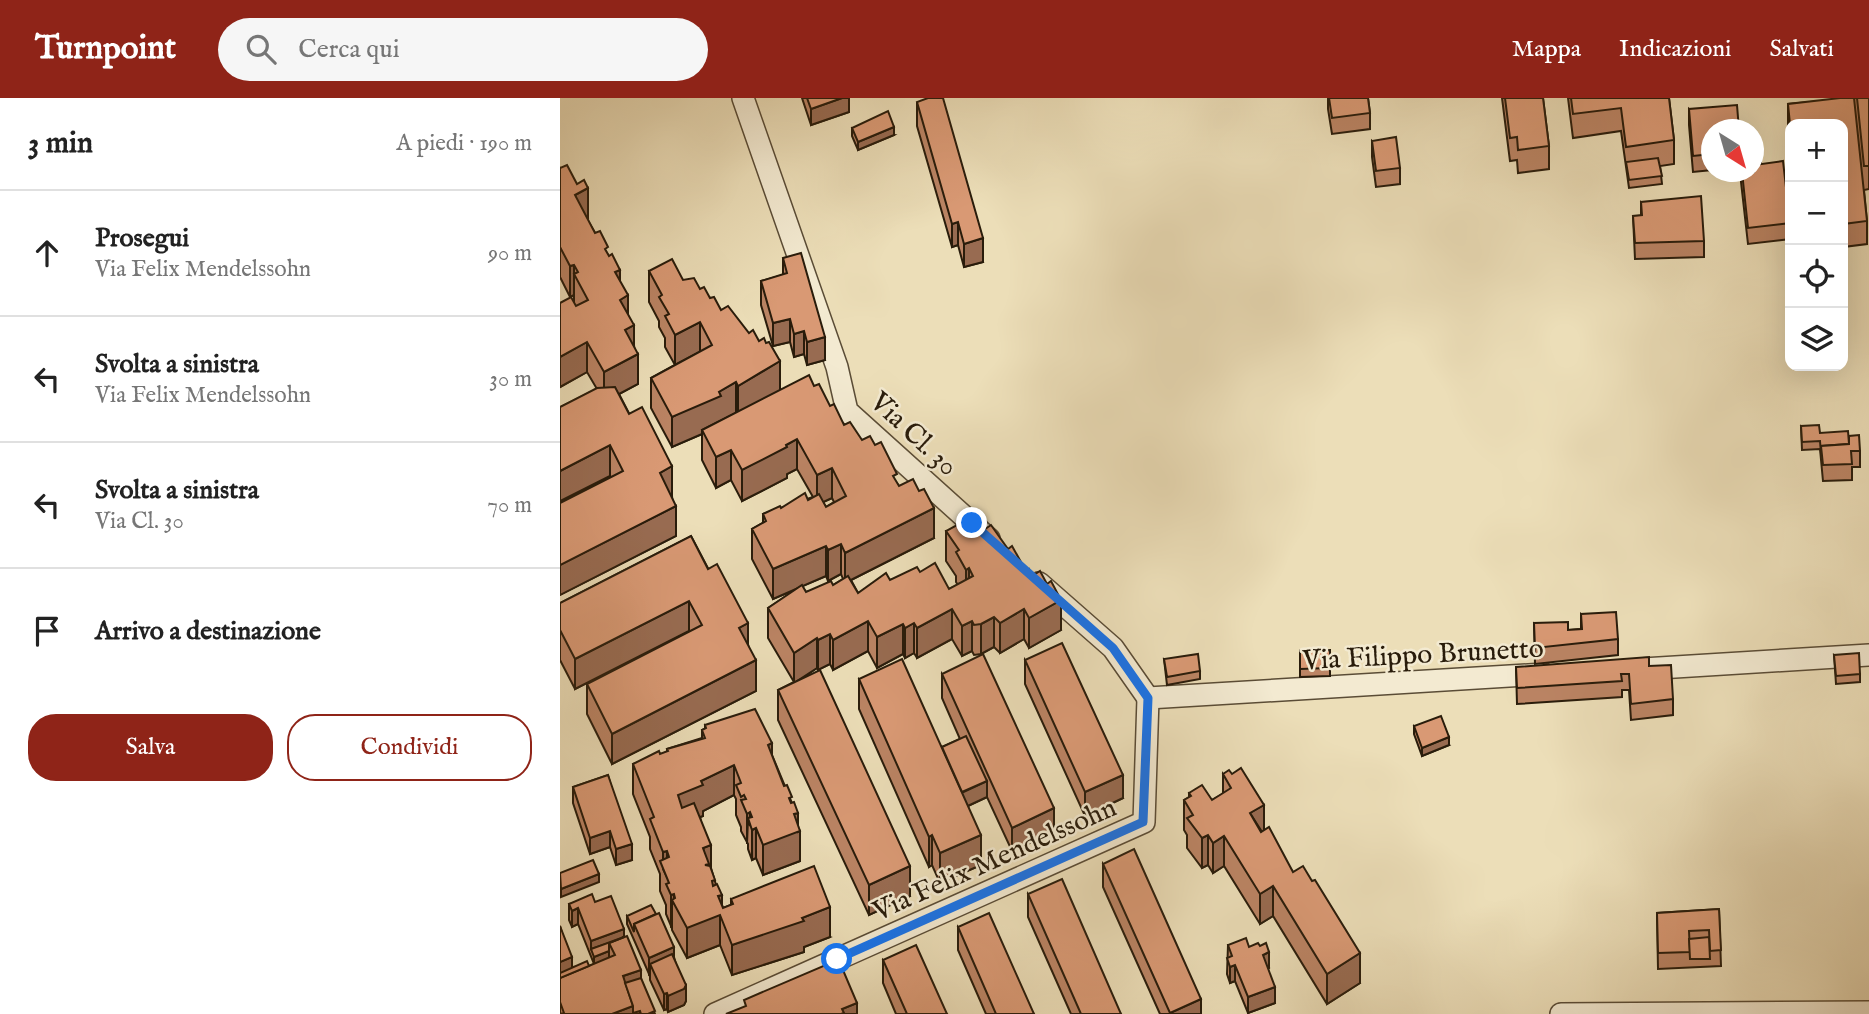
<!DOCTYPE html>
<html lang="it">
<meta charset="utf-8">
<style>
body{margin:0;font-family:"IM FELL English",serif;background:#f6f6f6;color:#222}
.controls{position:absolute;right:21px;top:21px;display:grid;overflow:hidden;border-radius:14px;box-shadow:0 7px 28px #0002}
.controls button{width:63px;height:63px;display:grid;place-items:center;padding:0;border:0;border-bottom:2px solid #e0e0e0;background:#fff;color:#222;font:35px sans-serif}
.compass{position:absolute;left:1141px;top:21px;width:63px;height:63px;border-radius:50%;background:#fff;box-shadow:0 7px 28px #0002;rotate:143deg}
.stop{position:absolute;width:21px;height:21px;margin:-16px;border:5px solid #1a73e8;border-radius:50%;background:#fff}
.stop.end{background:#1a73e8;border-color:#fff;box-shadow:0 2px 7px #0008}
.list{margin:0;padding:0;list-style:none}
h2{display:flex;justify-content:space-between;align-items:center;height:91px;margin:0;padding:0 28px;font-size:30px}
h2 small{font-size:23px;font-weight:400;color:#767676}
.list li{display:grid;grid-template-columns:46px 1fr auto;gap:21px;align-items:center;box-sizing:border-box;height:126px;padding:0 28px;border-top:2px solid #e0e0e0}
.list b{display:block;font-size:26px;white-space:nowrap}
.list p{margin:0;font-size:23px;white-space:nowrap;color:#767676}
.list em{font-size:23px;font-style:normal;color:#767676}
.actions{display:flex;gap:14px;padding:21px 28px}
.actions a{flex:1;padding:16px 0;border:2px solid #8f2418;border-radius:28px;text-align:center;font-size:24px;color:#8f2418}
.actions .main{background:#8f2418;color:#fff}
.icon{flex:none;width:38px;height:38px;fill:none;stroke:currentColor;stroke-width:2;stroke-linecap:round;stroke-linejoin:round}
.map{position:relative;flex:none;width:1309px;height:916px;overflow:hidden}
header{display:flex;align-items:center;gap:42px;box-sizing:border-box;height:98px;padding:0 35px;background:#8f2418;color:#fff}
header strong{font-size:33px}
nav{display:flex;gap:38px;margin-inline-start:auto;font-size:24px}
.search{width:490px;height:63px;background:#f6f6f6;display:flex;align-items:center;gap:18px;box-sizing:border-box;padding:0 24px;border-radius:38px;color:#767676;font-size:26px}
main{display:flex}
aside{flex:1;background:#fff}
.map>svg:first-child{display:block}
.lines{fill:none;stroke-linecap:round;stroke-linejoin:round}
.street-casing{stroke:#5a4c36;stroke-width:24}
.street{stroke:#f3ead1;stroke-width:21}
.wall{fill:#bb8464;stroke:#291c0b;stroke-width:2;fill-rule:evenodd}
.shaded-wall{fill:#986b51;stroke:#291c0b;stroke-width:2}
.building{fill:#d99974;stroke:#291c0b;stroke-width:2}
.route{stroke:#1a73e8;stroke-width:9}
.labels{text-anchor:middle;stroke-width:5;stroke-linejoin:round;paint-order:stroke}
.street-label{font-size:28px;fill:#291c0b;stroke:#f3ead1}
</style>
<header>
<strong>Turnpoint</strong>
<div class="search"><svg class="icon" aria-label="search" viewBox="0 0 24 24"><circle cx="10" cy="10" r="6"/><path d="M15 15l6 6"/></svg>Cerca qui</div>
<nav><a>Mappa</a><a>Indicazioni</a><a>Salvati</a></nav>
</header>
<main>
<aside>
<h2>3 min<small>A piedi · 190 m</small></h2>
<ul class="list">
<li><svg class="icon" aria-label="ahead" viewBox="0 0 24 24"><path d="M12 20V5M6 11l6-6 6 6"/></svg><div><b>Prosegui</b><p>Via Felix Mendelssohn</p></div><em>90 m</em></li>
<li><svg class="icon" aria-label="left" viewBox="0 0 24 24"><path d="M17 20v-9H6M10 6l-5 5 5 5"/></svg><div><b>Svolta a sinistra</b><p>Via Felix Mendelssohn</p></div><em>30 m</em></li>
<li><svg class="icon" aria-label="left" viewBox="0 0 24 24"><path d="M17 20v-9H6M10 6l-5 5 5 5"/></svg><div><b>Svolta a sinistra</b><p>Via Cl. 30</p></div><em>70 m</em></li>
<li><svg class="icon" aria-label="arrive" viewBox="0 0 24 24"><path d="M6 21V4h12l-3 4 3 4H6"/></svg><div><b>Arrivo a destinazione</b></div></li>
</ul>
<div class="actions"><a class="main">Salva</a><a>Condividi</a></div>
</aside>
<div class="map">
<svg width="1309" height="916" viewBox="0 0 1309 916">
<rect width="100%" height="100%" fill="#ecdeb8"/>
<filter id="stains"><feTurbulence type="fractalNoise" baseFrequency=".00286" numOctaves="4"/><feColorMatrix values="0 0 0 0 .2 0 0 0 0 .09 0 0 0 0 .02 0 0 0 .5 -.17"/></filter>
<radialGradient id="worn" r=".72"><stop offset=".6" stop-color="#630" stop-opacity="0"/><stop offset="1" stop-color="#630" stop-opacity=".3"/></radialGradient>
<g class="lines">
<g class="street-casing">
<g id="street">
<polyline points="183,0 277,269 287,313 429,441"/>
<polyline points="479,485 553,550 588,600"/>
<polyline points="1083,571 1309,557"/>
<polyline points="588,600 984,576"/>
<polyline points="155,916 584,724 588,600"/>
<polyline points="1001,916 1309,914"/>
</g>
</g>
<use href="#street" class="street"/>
</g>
<g class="wall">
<polygon points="242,0 289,0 289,14 251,27"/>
<polygon points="768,0 808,0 810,15 810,31 772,36 768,11"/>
<polygon points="942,0 983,0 989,48 989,71 958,75 957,62 950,63"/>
<polygon points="1008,0 1109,0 1114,42 1114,66 1100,68 1102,86 1069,90 1061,33 1013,40"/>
<polygon points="1294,0 1309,0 1309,91 1304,92 1307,123 1307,146 1283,149 1283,26 1230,26 1230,49 1228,29 1228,6"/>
<polygon points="357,4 423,164 404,169 398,147 392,149 357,28"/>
<polygon points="1129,11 1152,32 1152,72 1133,74 1129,27"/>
<polygon points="292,30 334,37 298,52 292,38"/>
<polygon points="1194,41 1201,52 1201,66 1230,121 1230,141 1188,146 1181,84 1181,74 1194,74"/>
<polygon points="812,43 840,70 840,86 816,89 812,59"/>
<polygon points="0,70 28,120 27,121 48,157 60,184 74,247 78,286 59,296 112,398 116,438 0,497 0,405 51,379 50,378 0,403 0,309 37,291 27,274 0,289 0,205 14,205 14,197 10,199 0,179"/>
<polygon points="1081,104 1144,143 1144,159 1075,161 1073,118 1081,118"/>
<polygon points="223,160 265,262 247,267 244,256 234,259 230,244 213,248 201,207 201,183 223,177"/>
<path d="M 89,173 L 123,182 L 140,191 L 150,200 L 161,212 L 220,292 L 254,288 L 284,327 L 302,342 L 337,385 L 374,440 L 291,482 L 298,495 L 330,482 L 360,474 L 389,491 L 398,487 L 396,484 L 396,478 L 386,463 L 386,433 L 425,431 L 448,451 L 466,473 L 501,532 L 469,550 L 464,541 L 440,555 L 434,549 L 421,556 L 414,557 L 412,553 L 402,558 L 392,541 L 357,560 L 354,555 L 345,560 L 343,556 L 317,570 L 308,553 L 273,572 L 270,566 L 258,572 L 257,570 L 240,582 L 350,798 L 309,817 L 218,622 L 218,592 L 234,584 L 208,540 L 208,510 L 237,491 L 213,501 L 192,461 L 192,431 L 203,425 L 203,416 L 253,399 L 237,371 L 227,376 L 227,380 L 182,403 L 171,382 L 156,390 L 142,362 L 142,336 L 112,349 L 91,310 L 91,280 L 115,267 L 105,249 L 105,240 L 99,229 L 99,223 L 89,204 ZM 272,400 L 274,404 L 266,409 L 263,404 ZM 281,476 L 283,481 L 273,487 L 246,494 L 242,488 L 266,478 L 268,483 Z"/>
<polygon points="1241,328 1289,346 1300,353 1300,369 1292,369 1292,382 1263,383 1260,351 1242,352"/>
<polygon points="131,438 188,546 196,593 52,666 27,616 27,586 129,534 129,533 15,591 0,562 0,505"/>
<polygon points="1021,516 1058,541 1058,557 975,566 974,525 1008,532 1021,531"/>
<polygon points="740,553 770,570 770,578 740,579"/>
<polygon points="1274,557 1300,576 1300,584 1276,586"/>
<polygon points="604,561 640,573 640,581 607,587"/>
<polygon points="465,562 563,700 525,718 465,586"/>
<polygon points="1089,568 1113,601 1113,617 1071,622 1069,592 1062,592 1062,599 957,606 956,569"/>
<polygon points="382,576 494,734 452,753 427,699 408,708 421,767 380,785 372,767 369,769 299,611 299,581 382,649 400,641 382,600"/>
<polygon points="145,627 212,657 232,705 238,727 240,763 203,777 196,760 192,762 188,751 188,746 181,733 181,729 176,717 176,701 174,697 143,713 143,718 140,719 151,770 163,810 171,807 171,801 270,839 244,849 244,854 172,877 160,847 127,860 112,832 112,827 111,828 106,816 106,807 100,793 100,776 90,751 90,739 73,696 73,666 107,654 107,651 142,640 142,632 145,631"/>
<polygon points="854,628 889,647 862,658 854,636"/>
<polygon points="663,676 733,774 800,885 767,906 713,818 700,826 664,768 653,775 648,767 642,770 627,750 627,737 624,732 624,702 629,699 629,695 652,702 663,696"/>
<polygon points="48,677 72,762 56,767 50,749 30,756 13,705 13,689"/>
<polygon points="543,766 641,916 600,916 543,789"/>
<polygon points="468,796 561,916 511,916 468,819"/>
<polygon points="34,803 64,831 64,839 95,916 0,916 0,828 12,869 29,868 34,866 18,826 12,829 9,822 9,806"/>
<polygon points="1159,811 1161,868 1098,871 1097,815"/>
<polygon points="67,818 114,859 126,903 124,907 108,914 107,911 104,912 90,882 90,875 89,876 67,826"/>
<polygon points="398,829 474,916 426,916 398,852"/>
<polygon points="668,847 689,849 709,870 708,871 715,905 688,915 675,883 670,885 667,876"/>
<polygon points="323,862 387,916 336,916 323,885"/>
</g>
<g class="shaded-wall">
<polygon points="282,0 289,0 289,14 251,27 251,11"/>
<polygon points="334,29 334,37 298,52 298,44"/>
<polygon points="28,90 28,120 15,128 15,97"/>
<polygon points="398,124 398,147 392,149 392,126"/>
<polygon points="423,140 423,164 404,169 404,146"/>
<polygon points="14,167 14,197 10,199 10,168"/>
<polygon points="60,172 60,202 68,197 68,228 60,232 55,174"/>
<polygon points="230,221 230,244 213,248 213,225"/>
<polygon points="140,224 140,254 115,267 115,237"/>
<polygon points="74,227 74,257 65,232"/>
<polygon points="244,233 244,256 234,259 234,236"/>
<polygon points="265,239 265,262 247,267 247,244"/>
<polygon points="27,244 27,274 0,289 0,259"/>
<polygon points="78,256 78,286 44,304 44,274"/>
<polygon points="220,263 220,293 178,318 178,288"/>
<polygon points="176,284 176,315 142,332 142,336 112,349 112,319"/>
<polygon points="237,341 237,371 227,376 227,380 182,403 182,372"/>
<polygon points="50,347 50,378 0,403 0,373"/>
<polygon points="171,352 171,382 156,390 156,359"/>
<polygon points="112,368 112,398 100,405 100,375"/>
<polygon points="272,370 272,400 257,407 257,377"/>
<polygon points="116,408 116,438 0,497 0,467"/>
<polygon points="374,410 374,440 285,485 285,455"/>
<polygon points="281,446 281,476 268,483 268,452"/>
<polygon points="266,448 266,478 213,501 213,471"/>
<polygon points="409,470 409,500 406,502 406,472"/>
<polygon points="501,502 501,532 469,550 469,520"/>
<polygon points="129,503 129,533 15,591 15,561"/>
<polygon points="392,511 392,541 357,560 357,530"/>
<polygon points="464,511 464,541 440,555 440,525"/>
<polygon points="434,519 434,549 421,556 421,526"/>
<polygon points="308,523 308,553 273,572 273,542"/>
<polygon points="412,523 412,553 402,558 402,528"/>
<polygon points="188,525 188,555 179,530"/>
<polygon points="354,525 354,555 345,560 345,530"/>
<polygon points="343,526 343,556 317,570 317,539"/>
<polygon points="270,536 270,566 258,572 258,542"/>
<polygon points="257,540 257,570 234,585 234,555"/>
<polygon points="196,562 196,593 52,666 52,636"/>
<polygon points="889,639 889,647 862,658 862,650"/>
<polygon points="212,645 212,675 208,647"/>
<polygon points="174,667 174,697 143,713 143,718 118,727 118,697 141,683"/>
<polygon points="563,677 563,700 525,718 525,694"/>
<polygon points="427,683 427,699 397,713 397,697"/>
<polygon points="704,707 704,737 690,715"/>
<polygon points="494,710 494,734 452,753 452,730"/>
<polygon points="190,714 190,728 188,720 187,746 187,716"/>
<polygon points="238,715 238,734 240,733 240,763 203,777 203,747 234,716"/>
<polygon points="196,730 196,760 192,762 192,732"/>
<polygon points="50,733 50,749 30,756 30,740"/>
<polygon points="372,737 372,767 369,769 369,739"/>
<polygon points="421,737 421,767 380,785 380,755"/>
<polygon points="648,737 648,767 642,770 642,740"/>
<polygon points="664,738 664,768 653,775 653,745"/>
<polygon points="72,746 72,762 56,767 56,751"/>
<polygon points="151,747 151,777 149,778 143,750"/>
<polygon points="107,753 107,779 103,771 103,754"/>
<polygon points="350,768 350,798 309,817 309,787"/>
<polygon points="39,776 39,784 1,799 1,791"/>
<polygon points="713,788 713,818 700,826 700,796"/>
<polygon points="114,796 114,806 112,802 112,827 111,828 111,797"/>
<polygon points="162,797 162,821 160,817 160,847 127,860 127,830 158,798"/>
<polygon points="270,809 270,839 244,849 244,854 172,877 172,847"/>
<polygon points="18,810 18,826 12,829 12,813"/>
<polygon points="64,831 64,847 49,845 31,851 31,843"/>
<polygon points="114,849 114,865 90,866 90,875 89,876 89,860"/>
<polygon points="49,853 49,861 34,867 34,859"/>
<polygon points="709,854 709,870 703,873 703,857"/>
<polygon points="800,855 800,885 767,906 767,876"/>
<polygon points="12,859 12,875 0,880 0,864"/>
<polygon points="675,867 675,883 670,885 670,869"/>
<polygon points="81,872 81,888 66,894 63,878"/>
<polygon points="126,887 126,903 124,907 108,914 108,898"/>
<polygon points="715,889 715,905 688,915 688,899"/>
<polygon points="107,895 107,911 104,912 104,896"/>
<polygon points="641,901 641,916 610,916 610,915"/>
<polygon points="297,905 297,916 281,916 282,911"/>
<polygon points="73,908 80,913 80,916 52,916"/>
</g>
<g class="building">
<polygon points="247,0 282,0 251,11"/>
<polygon points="368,0 383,0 423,140 404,146 398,124 392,126 357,4"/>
<polygon points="769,0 808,0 810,15 772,20"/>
<polygon points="945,0 983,0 989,48 958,52 957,39 950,40"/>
<polygon points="1011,0 1109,0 1114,42 1066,49 1061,10 1013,16"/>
<polygon points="1280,0 1294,0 1307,123 1283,126 1283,26 1230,26 1228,6"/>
<polygon points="1297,0 1309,0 1309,68 1304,68"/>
<polygon points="1177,7 1179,32 1152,32 1152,56 1133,58 1129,11"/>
<polygon points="328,13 334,29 298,44 292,30"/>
<polygon points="836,39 840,70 816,73 812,43"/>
<polygon points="1194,41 1200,41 1201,52 1194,53"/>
<polygon points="1098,60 1102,78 1069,82 1066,64"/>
<polygon points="1223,63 1230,125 1188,130 1182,74 1194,74 1194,67"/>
<polygon points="7,67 17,86 24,82 28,90 15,97 35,135 40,133 48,149 45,151 49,158 52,156 60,172 55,174 68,197 60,202 74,227 65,232 78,256 44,274 27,244 0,259 0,205 11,199 16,208 28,202 14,176 18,174 14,167 10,168 0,149 0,70"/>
<polygon points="1141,98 1144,143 1075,145 1073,118 1082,117 1081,104"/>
<polygon points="241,155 265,239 247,244 244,233 234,236 230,221 213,225 201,183 227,175 223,160"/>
<polygon points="112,161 123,182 134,180 140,191 144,189 150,200 154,199 161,212 168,208 189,235 193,232 199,243 204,240 206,245 209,244 220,263 178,288 176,284 159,294 161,298 112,319 91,280 152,247 140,224 115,237 105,218 109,216 99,199 102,197 89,173"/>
<polygon points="249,277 254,288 259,286 270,308 274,306 284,327 290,324 302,342 310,338 315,347 321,344 337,376 333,378 339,388 353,381 359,393 364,391 374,410 285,455 281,446 268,452 266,448 213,471 192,431 206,423 203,416 220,408 221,410 245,395 248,402 259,396 266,409 286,398 272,370 257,377 237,341 226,347 227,349 182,372 171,352 156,359 142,332"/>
<polygon points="55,289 69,316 82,309 112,368 100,375 116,408 0,467 0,405 63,373 50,347 0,373 0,309 37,290"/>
<polygon points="1259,327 1260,335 1288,333 1289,346 1261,348 1261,356 1260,343 1242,344 1241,328"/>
<polygon points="1299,337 1300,353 1291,353 1292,366 1263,367 1261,348 1289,346 1289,338"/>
<polygon points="417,416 425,431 431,427 448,451 452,448 466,473 469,471 472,478 480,473 487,486 491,483 501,502 469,520 464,511 440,525 434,519 421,526 414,527 412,523 402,528 392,511 357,530 354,525 345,530 343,526 317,539 308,523 273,542 270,536 258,542 257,540 234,555 208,510 242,487 246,494 271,483 273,487 288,478 298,495 326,475 330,482 357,469 360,474 375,465 389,491 413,478 409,470 406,472 396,454 399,452 386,433"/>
<polygon points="131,438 148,471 157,466 188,525 179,530 196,562 52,636 27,586 142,527 129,503 15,561 0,532 0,505"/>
<polygon points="1056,514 1058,541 975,550 974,525 1008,524 1008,532 1022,531 1021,516"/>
<polygon points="502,545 563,677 525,694 465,562"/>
<polygon points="770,552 770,570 740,571 740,553"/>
<polygon points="1299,555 1300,576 1276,578 1274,557"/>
<polygon points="423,556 494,710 452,730 382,576"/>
<polygon points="638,556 640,573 607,579 604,561"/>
<polygon points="1089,559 1089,568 1111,567 1113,601 1071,606 1069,576 1061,576 1062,583 957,590 956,569"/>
<polygon points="342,561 421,737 380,755 372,737 369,739 299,581"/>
<polygon points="260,572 350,768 309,787 218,592"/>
<polygon points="195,611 212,645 208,647 224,688 227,687 232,699 229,700 231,705 234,704 238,715 234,716 240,733 203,747 196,730 192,732 188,720 192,719 190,714 187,716 181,702 186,701 184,697 181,699 176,687 181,685 174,667 141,683 143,687 118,697 122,710 134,705 151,747 143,750 149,766 145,767 150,768 155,782 152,783 153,788 157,786 162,797 158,798 163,810 173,806 171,801 254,768 270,809 242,820 244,823 172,847 160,817 127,830 112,802 115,800 114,796 111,797 106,786 109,785 100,763 109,759 107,753 103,754 90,721 94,719 73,666 99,653 100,656 108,653 107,651 145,640 142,632 146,630 145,627"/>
<polygon points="881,618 889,639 862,650 854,628"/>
<polygon points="406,638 427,683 402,694 382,649"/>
<polygon points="681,670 704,707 690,715 701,734 709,729 733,774 743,768 752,783 755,782 800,855 767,876 713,788 700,796 664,738 653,745 648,737 642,740 627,720 633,717 624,702 631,698 629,695 642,687 652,702 671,690 663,676 669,672 672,676"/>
<polygon points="48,677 72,746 56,751 50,733 30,740 13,689"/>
<polygon points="574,751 641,901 610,915 543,766"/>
<polygon points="33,762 39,776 1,791 0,775"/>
<polygon points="502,781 561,916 521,916 468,796"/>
<polygon points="32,796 35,804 51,798 64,831 31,843 18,810 12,813 9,806"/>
<polygon points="91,807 96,816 74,826 74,834 67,818"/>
<polygon points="1159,811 1161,852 1150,853 1149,832 1129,833 1130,854 1098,855 1097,815"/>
<polygon points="99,815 114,849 89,860 74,826"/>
<polygon points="429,815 474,916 436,916 398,829"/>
<polygon points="0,828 12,859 0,864"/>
<polygon points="67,838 81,872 63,878 73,908 52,916 0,916 4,915 0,904 0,880 55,857 49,845"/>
<polygon points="64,839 49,845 49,853 34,859 31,851"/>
<polygon points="1149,839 1150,861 1130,861 1129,841"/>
<polygon points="686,840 689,849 698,845 700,848 706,845 709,854 703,857 715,889 688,899 675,867 670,869 667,860 672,858 668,847"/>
<polygon points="356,847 387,916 347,916 323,862"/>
<polygon points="112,856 126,887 124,891 108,898 107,895 104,896 90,866"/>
<polygon points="27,863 29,868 0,880 0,875"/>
<polygon points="275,863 280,865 297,905 282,911 284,915 281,916 166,916 186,908 184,902"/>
<polygon points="81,880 95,913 88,916 81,916 80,913 73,915 73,908 65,885"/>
</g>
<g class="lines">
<polyline class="route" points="277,861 583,724 588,600 553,550 412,425"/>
</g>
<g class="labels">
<g class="street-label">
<text transform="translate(355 335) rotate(43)" y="10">Via Cl. 30</text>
<text transform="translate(863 555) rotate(-3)" y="10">Via Filippo Brunetto</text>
<text transform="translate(434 760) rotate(-24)" y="10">Via Felix Mendelssohn</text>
</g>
</g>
<rect width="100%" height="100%" filter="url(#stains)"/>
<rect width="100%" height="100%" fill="url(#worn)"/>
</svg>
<div class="controls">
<button>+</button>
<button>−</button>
<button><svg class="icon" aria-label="locate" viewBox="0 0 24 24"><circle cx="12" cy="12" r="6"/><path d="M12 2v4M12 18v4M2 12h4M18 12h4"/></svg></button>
<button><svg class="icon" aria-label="layers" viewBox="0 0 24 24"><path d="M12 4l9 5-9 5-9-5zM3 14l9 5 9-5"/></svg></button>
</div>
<svg class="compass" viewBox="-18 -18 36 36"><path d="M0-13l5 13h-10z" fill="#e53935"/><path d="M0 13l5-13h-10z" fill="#767676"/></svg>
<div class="stop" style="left:277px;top:861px"></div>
<div class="stop end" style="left:412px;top:425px"></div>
</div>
</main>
